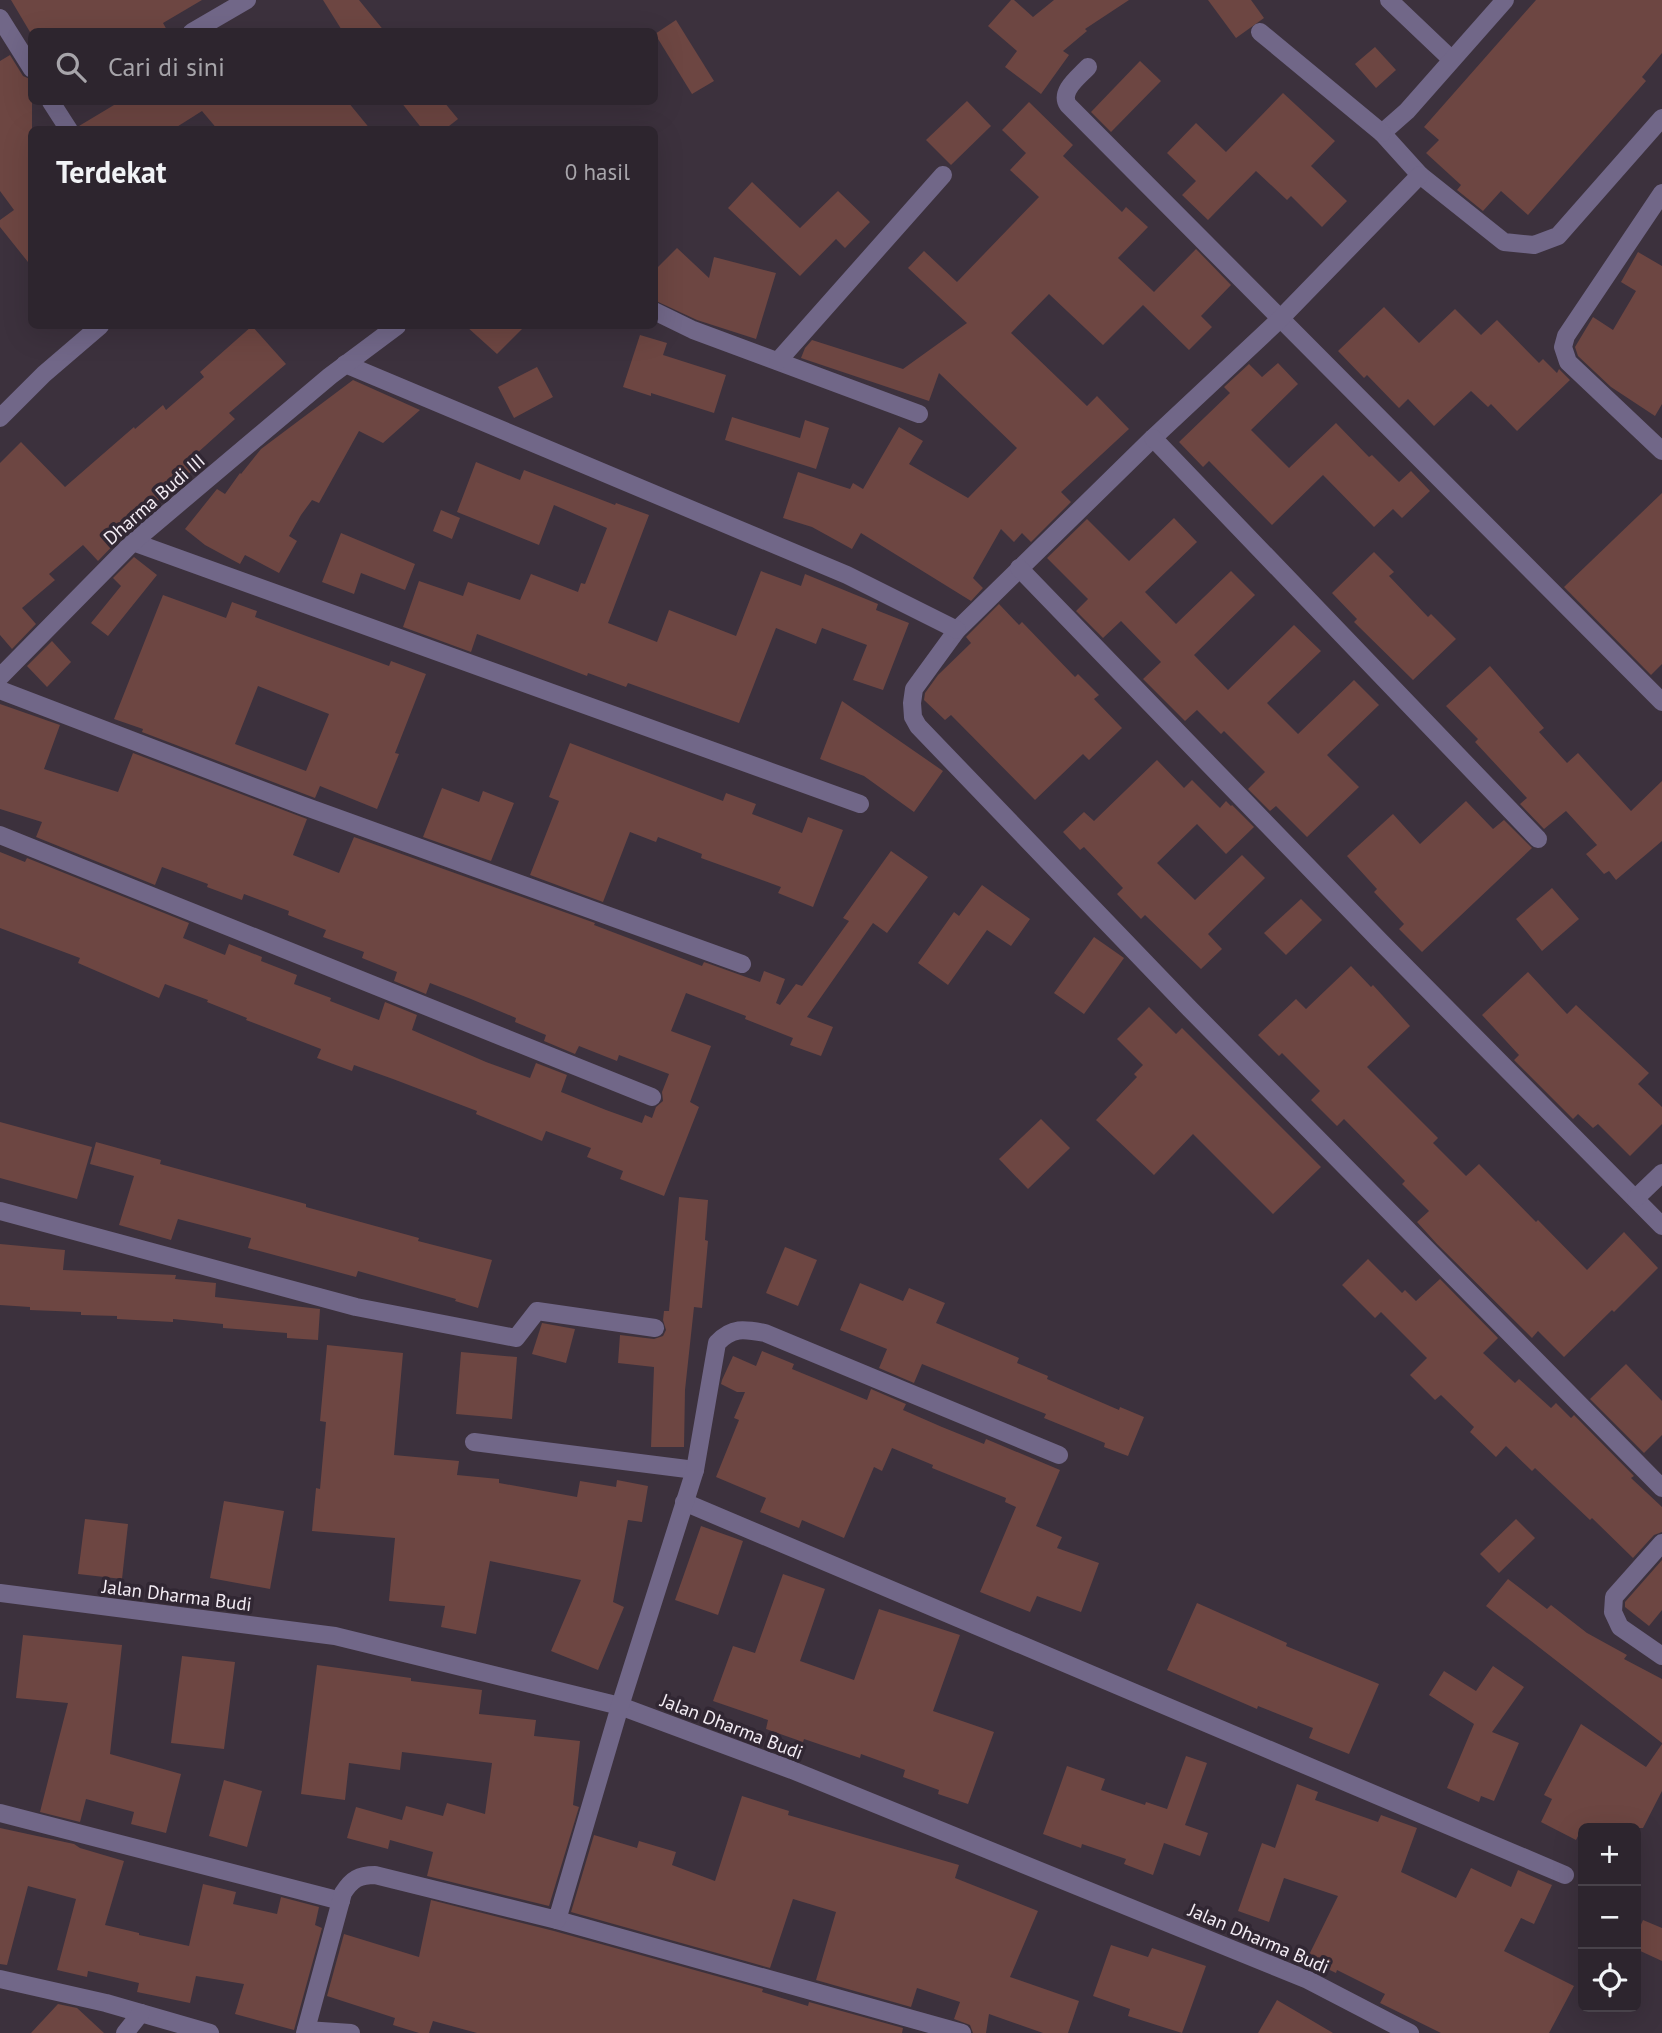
<!DOCTYPE html>
<html lang="id">
<meta charset="utf-8">
<style>
body{margin:0;font-family:"PT Sans",sans-serif;background:#352d36;color:#f1f3f6}
.controls{position:absolute;right:21px;bottom:21px;display:grid;overflow:hidden;border-radius:10px;box-shadow:0 7px 28px #0002}
.controls button{width:63px;height:63px;display:grid;place-items:center;padding:0;border:0;border-bottom:2px solid #48424a;background:#2d252e;color:#f1f3f6;font:35px sans-serif}
.list{margin:0;padding:0;list-style:none}
h2{display:flex;justify-content:space-between;align-items:center;height:91px;margin:0;padding:0 28px;font-size:30px}
h2 small{font-size:23px;font-weight:400;color:#a7a5aa}
.icon{flex:none;width:38px;height:38px;fill:none;stroke:currentColor;stroke-width:2;stroke-linecap:round;stroke-linejoin:round}
.map{position:relative;flex:none;width:1662px;height:2033px;overflow:hidden}
.search{position:absolute;background:#2d252e;box-shadow:0 7px 28px #0002;left:28px;top:28px;width:630px;height:77px;display:flex;align-items:center;gap:18px;box-sizing:border-box;padding:0 24px;border-radius:10px;color:#a7a5aa;font-size:26px}
.panel{position:absolute;background:#2d252e;box-shadow:0 7px 28px #0002;left:28px;top:126px;width:630px;height:203px;border-radius:10px}
.map>svg:first-child{display:block}
.building{fill:#6d4642;fill-rule:evenodd}
.lines{fill:none;stroke-linecap:round;stroke-linejoin:round}
.street{stroke:#716788;stroke-width:18}
.labels{text-anchor:middle;stroke-width:7;stroke-linejoin:round;paint-order:stroke}
.street-label{font-size:19px;fill:#f3ecf4;stroke:#312733}
</style>
<div class="map">
<svg width="1662" height="2033" viewBox="0 0 1662 2033">
<rect width="100%" height="100%" fill="#3c313d"/>
<g class="building">
<polygon points="11,0 202,0 163,23 168,32 30,32"/>
<polygon points="323,0 359,0 385,32 343,32"/>
<polygon points="1011,0 1014,0 1033,17 1054,0 1129,0 1085,29 1087,31 1063,51 1069,55 1041,94 1005,67 1017,51 988,26"/>
<polygon points="1208,0 1251,0 1264,18 1236,38"/>
<polygon points="1536,0 1662,0 1662,53 1642,77 1646,81 1528,215 1501,191 1483,211 1457,190 1461,185 1426,153 1439,140 1424,127"/>
<polygon points="676,20 714,81 692,94 655,34"/>
<polygon points="1375,47 1396,70 1376,88 1355,64"/>
<polygon points="10,55 23,76 32,80 32,267 0,227 0,220 14,210 0,191 0,61"/>
<polygon points="1140,61 1161,81 1111,132 1091,112"/>
<polygon points="1283,93 1335,141 1311,166 1347,201 1322,227 1291,196 1287,200 1256,171 1208,220 1182,195 1196,181 1167,153 1196,123 1226,152"/>
<polygon points="967,101 991,126 951,165 926,140"/>
<polygon points="119,102 348,102 371,130 218,130 202,111 172,130 80,130 79,126"/>
<polygon points="401,102 444,102 458,119 444,130 423,130"/>
<polygon points="1029,102 1073,145 1063,156 1122,212 1126,207 1148,227 1118,258 1154,292 1196,249 1231,285 1201,316 1212,327 1189,350 1143,305 1103,345 1049,294 1011,333 1087,406 1097,396 1129,429 1061,492 1071,502 1031,542 1022,533 1014,542 1001,529 973,578 983,588 971,601 861,533 852,549 812,527 783,518 798,472 850,489 853,483 863,489 899,427 923,441 909,464 968,498 1017,448 939,373 929,401 801,358 805,348 812,340 903,369 967,323 908,268 924,251 957,282 1039,197 1010,170 1026,153 1002,130"/>
<polygon points="752,182 800,228 838,191 870,222 845,248 836,239 800,276 728,208"/>
<polygon points="677,248 709,278 714,257 776,273 756,339 697,320 654,300 654,271"/>
<polygon points="1638,252 1662,266 1662,404 1655,416 1611,387 1578,356 1575,347 1593,317 1613,330 1636,291 1621,282"/>
<polygon points="1384,307 1419,343 1455,309 1481,335 1497,320 1539,363 1543,359 1557,373 1559,369 1570,380 1517,431 1491,404 1488,407 1471,391 1434,426 1408,399 1399,408 1367,375 1364,378 1338,351"/>
<polygon points="252,326 286,364 229,413 235,419 185,464 193,470 121,533 123,535 98,561 83,545 49,574 55,580 22,608 36,624 12,649 0,635 0,463 21,442 65,487 134,427 135,429 163,405 166,410 204,377 200,372"/>
<polygon points="466,326 525,326 497,354"/>
<polygon points="640,335 667,343 663,355 726,375 714,413 651,393 651,396 623,387"/>
<polygon points="1278,363 1298,384 1251,430 1289,468 1336,423 1369,457 1372,455 1399,482 1411,471 1430,491 1402,518 1393,509 1374,527 1323,475 1272,525 1209,461 1203,467 1179,442 1230,393 1224,387 1249,364 1262,377"/>
<polygon points="537,367 553,397 514,418 498,387"/>
<polygon points="353,380 420,410 383,443 359,431 319,503 312,500 301,515 289,536 297,541 279,573 245,555 240,564 205,545 185,529 217,489 225,494 240,473 241,474 261,449"/>
<polygon points="732,417 800,438 805,420 829,428 816,469 725,440"/>
<polygon points="476,462 520,480 524,470 615,505 616,503 649,515 608,623 657,642 669,610 736,636 761,571 801,586 805,574 878,604 876,610 909,623 883,690 853,680 867,645 822,628 816,644 776,628 739,723 628,683 626,687 588,673 587,676 477,634 471,652 403,627 419,581 463,596 468,582 520,600 531,574 578,592 581,583 585,584 607,528 554,505 539,545 457,512"/>
<polygon points="1662,493 1662,664 1651,675 1564,587"/>
<polygon points="441,510 460,518 452,539 433,531"/>
<polygon points="1174,518 1197,542 1145,592 1176,624 1231,571 1255,595 1194,655 1228,690 1294,625 1321,651 1267,703 1298,734 1354,680 1379,705 1327,755 1359,787 1307,837 1276,806 1270,811 1248,789 1265,772 1224,731 1221,734 1197,710 1185,721 1143,679 1161,662 1121,621 1103,638 1076,611 1088,599 1047,558 1087,519 1129,561"/>
<polygon points="341,533 415,564 405,590 361,573 354,594 322,582"/>
<polygon points="1374,552 1394,572 1389,576 1428,617 1431,614 1456,639 1413,680 1354,622 1357,619 1332,593"/>
<polygon points="134,557 157,575 108,636 91,623 121,586 113,578"/>
<path d="M 163,595 L 226,618 L 232,602 L 257,611 L 255,617 L 309,637 L 381,663 L 389,666 L 391,661 L 426,674 L 395,753 L 399,754 L 377,809 L 320,786 L 315,798 L 142,732 L 143,729 L 114,719 ZM 258,686 L 329,714 L 306,771 L 235,744 Z"/>
<polygon points="999,604 1019,625 1022,622 1075,677 1078,674 1099,695 1094,699 1122,728 1089,760 1083,754 1035,800 951,715 945,720 924,700 925,693 938,675 971,643 966,637"/>
<polygon points="52,641 71,662 47,687 27,666"/>
<polygon points="1490,666 1544,728 1539,732 1567,763 1578,753 1631,811 1662,781 1662,841 1616,880 1609,871 1604,874 1586,854 1597,845 1566,811 1544,829 1520,804 1527,798 1475,742 1478,739 1446,706"/>
<polygon points="842,701 943,771 914,812 864,776 820,759"/>
<polygon points="0,704 60,725 44,769 118,792 133,753 307,819 293,855 339,873 354,837 595,923 594,925 702,966 704,962 760,982 764,971 785,979 776,1003 780,1005 796,984 802,986 849,921 843,918 891,851 928,877 887,933 873,923 807,1017 833,1027 821,1056 790,1045 793,1038 745,1019 746,1016 686,993 671,1031 711,1046 690,1102 699,1107 664,1196 620,1179 623,1171 587,1157 591,1148 546,1131 542,1141 476,1114 477,1111 393,1079 354,1065 352,1071 317,1058 321,1049 246,1020 247,1018 207,1002 208,1000 165,984 159,998 78,963 80,958 0,928 0,852 25,862 27,858 189,923 183,938 225,955 229,944 262,957 261,961 297,975 294,984 331,998 330,1001 379,1020 385,1002 417,1015 412,1030 486,1062 530,1078 536,1063 567,1075 561,1092 606,1110 642,1123 645,1115 652,1118 656,1107 663,1101 662,1092 669,1074 619,1055 617,1061 579,1046 575,1054 544,1041 546,1035 515,1022 516,1018 471,999 430,983 426,994 394,981 397,972 362,958 364,952 323,937 326,930 288,915 289,911 244,894 242,900 207,887 208,884 162,867 155,885 36,837 42,822 0,809"/>
<polygon points="570,743 723,801 726,793 756,804 752,814 802,833 808,817 843,830 813,907 778,893 781,887 701,858 702,854 658,837 656,842 630,832 603,902 530,875 559,801 549,797"/>
<polygon points="1157,760 1184,788 1192,780 1220,808 1226,801 1231,806 1232,805 1254,827 1226,854 1197,824 1157,863 1195,900 1242,855 1265,878 1208,934 1222,949 1201,969 1145,915 1141,919 1117,894 1123,888 1084,847 1080,850 1063,832 1084,812 1094,821"/>
<polygon points="442,788 479,802 483,791 514,803 491,861 423,837"/>
<polygon points="1466,801 1493,829 1504,820 1532,848 1422,952 1399,929 1404,924 1374,892 1377,889 1347,856 1393,814 1420,844"/>
<polygon points="982,885 1030,919 1011,946 987,930 948,985 918,963 954,912 959,916"/>
<polygon points="1552,888 1579,919 1542,951 1516,919"/>
<polygon points="1301,899 1322,920 1286,955 1264,933"/>
<polygon points="1094,937 1124,958 1084,1014 1054,993"/>
<polygon points="1351,966 1371,987 1373,985 1410,1026 1367,1067 1438,1138 1433,1143 1466,1176 1479,1164 1536,1222 1538,1220 1587,1270 1624,1232 1658,1268 1614,1312 1612,1310 1564,1357 1538,1331 1532,1338 1437,1244 1417,1222 1429,1211 1402,1184 1405,1181 1344,1119 1337,1126 1311,1100 1320,1091 1282,1053 1279,1056 1258,1035 1296,999 1306,1009"/>
<polygon points="1528,972 1567,1014 1576,1005 1649,1073 1638,1084 1662,1107 1662,1124 1630,1156 1598,1124 1593,1128 1578,1114 1573,1119 1514,1060 1519,1055 1482,1015"/>
<polygon points="1149,1007 1176,1034 1182,1028 1321,1167 1273,1214 1193,1134 1154,1175 1096,1120 1137,1077 1134,1074 1143,1065 1117,1039"/>
<polygon points="1041,1119 1070,1148 1028,1189 999,1159"/>
<polygon points="0,1122 92,1147 77,1199 0,1178"/>
<polygon points="96,1142 161,1160 160,1164 306,1204 306,1207 419,1238 418,1241 492,1260 478,1308 455,1301 456,1299 358,1271 356,1277 248,1248 251,1238 178,1219 171,1240 119,1225 134,1176 90,1164"/>
<polygon points="679,1197 708,1200 705,1240 708,1241 702,1308 694,1307 685,1390 684,1447 651,1447 654,1367 618,1363 620,1335 654,1339 663,1336 666,1330 663,1320 664,1311 669,1311"/>
<polygon points="0,1244 65,1250 63,1270 176,1275 175,1279 216,1283 215,1297 320,1309 318,1340 287,1338 287,1333 223,1328 223,1324 173,1319 173,1322 117,1319 117,1316 81,1315 81,1312 30,1310 30,1307 0,1305"/>
<polygon points="785,1247 817,1260 798,1306 766,1293"/>
<polygon points="1368,1259 1402,1293 1405,1290 1416,1301 1440,1279 1498,1338 1483,1353 1515,1383 1519,1379 1551,1408 1556,1403 1571,1418 1574,1415 1634,1476 1631,1478 1662,1507 1662,1532 1654,1535 1633,1558 1592,1518 1590,1520 1535,1468 1532,1471 1506,1446 1496,1457 1470,1432 1474,1427 1441,1395 1435,1400 1410,1375 1427,1358 1381,1312 1375,1318 1342,1285"/>
<polygon points="860,1283 903,1301 909,1288 945,1303 936,1323 1019,1358 1017,1363 1048,1376 1047,1379 1119,1410 1120,1407 1144,1417 1128,1456 1104,1447 1105,1443 1044,1418 1046,1414 922,1364 914,1383 879,1368 887,1349 840,1330"/>
<polygon points="542,1323 575,1329 566,1363 532,1354"/>
<polygon points="327,1345 403,1353 394,1455 459,1461 457,1475 499,1479 499,1483 577,1497 580,1481 616,1487 617,1480 648,1486 642,1522 628,1520 613,1602 624,1607 598,1670 551,1651 581,1580 490,1561 476,1634 441,1627 445,1606 389,1601 395,1538 312,1531 316,1488 320,1489 326,1422 320,1421"/>
<polygon points="762,1351 794,1364 792,1369 867,1400 871,1389 906,1404 903,1410 942,1427 984,1444 986,1439 1060,1470 1036,1526 1062,1537 1057,1548 1099,1563 1081,1612 1037,1596 1030,1612 980,1592 1016,1507 1005,1502 1006,1498 932,1468 933,1465 892,1448 882,1471 874,1467 844,1538 802,1520 799,1528 760,1512 766,1498 716,1477 739,1420 734,1418 745,1392 737,1392 721,1384 722,1380 733,1356 756,1366"/>
<polygon points="461,1352 517,1357 512,1419 456,1414"/>
<polygon points="1626,1364 1662,1401 1662,1435 1644,1453 1590,1399"/>
<polygon points="224,1501 284,1511 270,1589 210,1578"/>
<polygon points="85,1519 128,1524 122,1579 78,1574"/>
<polygon points="1516,1519 1535,1538 1499,1573 1480,1554"/>
<polygon points="701,1526 743,1541 718,1615 675,1600"/>
<polygon points="1662,1560 1662,1610 1649,1626 1625,1607 1625,1602"/>
<polygon points="783,1574 825,1589 800,1661 854,1680 879,1609 960,1635 933,1711 994,1732 968,1804 938,1794 939,1790 903,1777 905,1770 861,1754 860,1758 804,1739 803,1742 766,1729 768,1720 713,1701 733,1646 755,1653"/>
<polygon points="1508,1579 1547,1609 1551,1605 1587,1633 1627,1655 1624,1659 1662,1679 1662,1743 1486,1606"/>
<polygon points="1197,1603 1287,1643 1286,1646 1379,1684 1349,1754 1309,1738 1313,1728 1258,1706 1257,1709 1167,1670"/>
<polygon points="23,1635 122,1645 110,1754 181,1774 166,1833 131,1824 134,1812 86,1799 80,1822 40,1812 68,1703 16,1698"/>
<polygon points="182,1656 235,1662 224,1749 171,1743"/>
<polygon points="317,1665 411,1678 411,1681 482,1690 479,1714 536,1720 534,1736 580,1741 573,1805 579,1807 549,1906 427,1876 433,1852 390,1840 388,1849 347,1838 356,1807 402,1820 406,1806 443,1816 447,1803 485,1814 492,1763 402,1752 400,1770 349,1763 345,1800 301,1794"/>
<polygon points="1493,1666 1524,1687 1492,1732 1519,1743 1494,1801 1481,1796 1479,1802 1447,1788 1474,1724 1429,1695 1444,1671 1476,1691"/>
<polygon points="1581,1724 1646,1767 1662,1744 1662,1791 1643,1828 1582,1828 1576,1840 1541,1822 1552,1799 1544,1795"/>
<polygon points="1186,1756 1207,1763 1185,1825 1208,1833 1200,1856 1164,1843 1153,1875 1124,1864 1126,1859 1082,1844 1081,1848 1043,1834 1067,1766 1105,1779 1101,1790 1145,1805 1146,1802 1167,1809"/>
<polygon points="224,1780 262,1791 247,1847 209,1836"/>
<polygon points="1297,1784 1318,1792 1315,1800 1378,1822 1381,1815 1417,1828 1401,1872 1456,1898 1471,1868 1511,1887 1518,1870 1552,1885 1534,1924 1521,1918 1504,1951 1574,1986 1549,2033 1441,2033 1380,2003 1385,1994 1337,1970 1336,1973 1307,1959 1338,1896 1284,1878 1269,1922 1238,1911 1262,1843 1275,1848"/>
<polygon points="742,1796 789,1811 788,1815 959,1865 955,1878 1038,1911 1010,1977 1079,2001 1068,2033 1043,2033 989,2014 986,2033 973,2033 970,2025 954,2019 960,2002 917,1988 911,2007 816,1980 836,1912 793,1899 770,1968 571,1912 594,1835 637,1848 639,1841 676,1852 672,1865 715,1881"/>
<polygon points="0,1828 74,1844 80,1848 124,1861 105,1925 139,1933 139,1935 189,1946 203,1884 236,1892 233,1904 277,1914 281,1897 319,1907 315,1925 322,1928 294,2030 235,2014 244,1984 196,1976 190,2003 137,1992 139,1983 88,1971 87,1977 57,1970 76,1899 28,1886 7,1965 0,1964"/>
<polygon points="431,1900 554,1931 763,1989 762,1992 808,2006 809,2002 903,2028 902,2033 477,2033 433,2021 429,2033 419,2033 393,2025 395,2018 327,1996 344,1934 419,1957"/>
<polygon points="1643,1920 1662,1928 1662,1961 1636,1949 1636,1936"/>
<polygon points="1111,1945 1148,1957 1152,1948 1206,1966 1182,2033 1128,2016 1130,2009 1093,1996"/>
<polygon points="1277,2000 1333,2033 1258,2033"/>
<polygon points="58,2004 77,2008 104,2033 31,2033"/>
</g>
<g class="lines">
<g class="street">
<polyline points="1389,0 1451,59"/>
<polyline points="1505,0 1407,111 1382,133 1420,175 1504,242 1534,245 1558,236 1662,118"/>
<polyline points="0,18 32,69"/>
<polyline points="192,32 247,0"/>
<polyline points="1260,32 1382,133"/>
<path d="M 1088,67 C 1079,77 1059,91 1068,105 L 1662,702"/>
<polyline points="51,102 69,130"/>
<polyline points="1420,175 1279,320 1153,438 957,630 914,689 912,703 913,717 918,726 1189,1008 1662,1488"/>
<polyline points="1662,193 1566,336 1563,347 1568,362 1662,451"/>
<polyline points="654,311 693,330 919,414"/>
<polyline points="778,361 943,175"/>
<polyline points="345,364 847,575 957,630"/>
<polyline points="0,418 44,374 100,326"/>
<polyline points="1153,438 1538,839"/>
<polyline points="133,542 860,804"/>
<polyline points="1019,568 1380,941 1662,1226"/>
<polyline points="0,677 133,542 330,376 397,326"/>
<polyline points="0,690 301,805 742,964"/>
<polyline points="0,835 652,1097"/>
<polyline points="1636,1198 1662,1173"/>
<polyline points="0,1211 356,1307 516,1338 537,1311 655,1328"/>
<polyline points="474,1442 695,1470"/>
<polyline points="684,1502 1565,1875"/>
<polyline points="1662,1543 1614,1597 1613,1612 1620,1627 1662,1656"/>
<polyline points="0,1593 335,1636 620,1706 792,1770 1308,1980 1410,2033"/>
<polyline points="0,1813 341,1901"/>
<polyline points="557,1920 962,2033"/>
<polyline points="0,1979 106,2003 210,2033"/>
<polyline points="306,2030 351,2033"/>
<polyline points="125,2033 141,2013"/>
<path d="M 305,2033 L 343,1893 C 352,1879 359,1875 375,1875 L 557,1920 L 620,1706 L 695,1470 L 717,1343 C 732,1327 744,1329 765,1333 L 1059,1455"/>
</g>
</g>
<g class="labels">
<g class="street-label">
<text transform="translate(154 499) rotate(-41)" y="7">Dharma Budi III</text>
<text transform="translate(177 1595) rotate(7)" y="7">Jalan Dharma Budi</text>
<text transform="translate(732 1726) rotate(21)" y="7">Jalan Dharma Budi</text>
<text transform="translate(1259 1938) rotate(23)" y="7">Jalan Dharma Budi</text>
</g>
</g>
</svg>
<div class="controls">
<button>+</button>
<button>−</button>
<button><svg class="icon" aria-label="locate" viewBox="0 0 24 24"><circle cx="12" cy="12" r="6"/><path d="M12 2v4M12 18v4M2 12h4M18 12h4"/></svg></button>
</div>
<div class="search"><svg class="icon" aria-label="search" viewBox="0 0 24 24"><circle cx="10" cy="10" r="6"/><path d="M15 15l6 6"/></svg>Cari di sini</div>
<section class="panel">
<h2>Terdekat<small>0 hasil</small></h2>
<ul class="list">
</ul>
</section>
</div>
